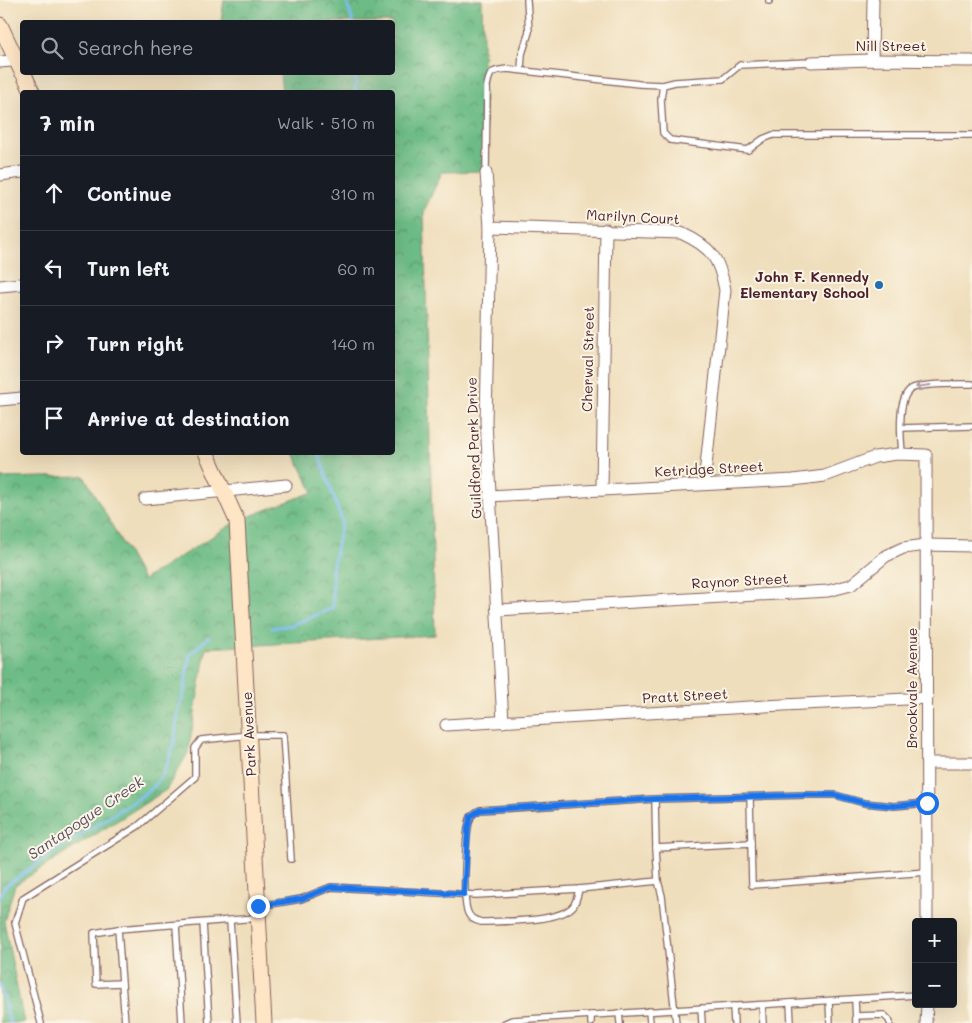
<!DOCTYPE html>
<meta charset="utf-8">
<style>
body{margin:0;font-family:Mali,sans-serif;background:#242831;color:#f1f3f6}
.controls{position:absolute;right:15px;bottom:15px;display:grid;overflow:hidden;border-radius:5px;box-shadow:0 5px 20px #0002}
.controls button{width:45px;height:45px;display:grid;place-items:center;padding:0;border:0;border-bottom:1px solid #363941;background:#171b24;color:#f1f3f6;font:25px sans-serif}
.stop{position:absolute;width:15px;height:15px;margin:-11px;border:4px solid #1a73e8;border-radius:50%;background:#fff}
.stop.end{background:#1a73e8;border-color:#fff;box-shadow:0 1px 5px #0008}
.list{margin:0;padding:0;list-style:none}
h2{display:flex;justify-content:space-between;align-items:center;height:65px;margin:0;padding:0 20px;font-size:21px}
h2 small{font-size:16px;font-weight:400;color:#9ea1a6}
.list li{display:grid;grid-template-columns:32px 1fr auto;gap:15px;align-items:center;box-sizing:border-box;height:75px;padding:0 20px;border-top:1px solid #363941}
.list b{display:block;font-size:19px;white-space:nowrap}
.list em{font-size:16px;font-style:normal;color:#9ea1a6}
.icon{flex:none;width:28px;height:28px;fill:none;stroke:currentColor;stroke-width:2;stroke-linecap:round;stroke-linejoin:round}
.map{position:relative;flex:none;width:972px;height:1023px;overflow:hidden}
.search{position:absolute;background:#171b24;box-shadow:0 5px 20px #0002;left:20px;top:20px;width:375px;height:55px;display:flex;align-items:center;gap:12px;box-sizing:border-box;padding:0 18px;border-radius:5px;color:#9ea1a6;font-size:19px}
.panel{position:absolute;background:#171b24;box-shadow:0 5px 20px #0002;left:20px;top:90px;width:375px;height:365px;border-radius:5px}
.map>svg:first-child{display:block}
.forest{fill:url(#forest-crowns);stroke:#5c6e58}
.lines{fill:none;stroke-linecap:round;stroke-linejoin:round}
.stream{stroke:#7dbcf1;stroke-width:3}
.lane-casing{stroke:#84625e;stroke-width:8}
.street-casing{stroke:#84625e;stroke-width:13}
.secondary-casing{stroke:#84625e;stroke-width:17}
.lane{stroke:#fff;stroke-width:5.5}
.street{stroke:#fff;stroke-width:11}
.secondary{stroke:#fde5c5;stroke-width:15}
.oneway{stroke:#ae9aa0}
.route{stroke:#1a73e8;stroke-width:6}
.poi-dot{fill:#1f6fb2;stroke:#fcf5e5;stroke-width:2}
.labels{text-anchor:middle;stroke-width:4;stroke-linejoin:round;paint-order:stroke}
.street-label{font-size:14px;fill:#4a1f2b;stroke:#fcf5e5}
.poi-label{font-size:14px;font-weight:bold;fill:#4a1f2b;stroke:#fcf5e5;text-anchor:end}
.water-label{font-size:15px;font-style:italic;fill:#594e66;stroke:#fcf5e5}
</style>
<div class="map">
<svg width="972" height="1023" viewBox="0 0 972 1023">
<defs>
<pattern id="forest-crowns" width="20" height="18" patternUnits="userSpaceOnUse" patternTransform="scale(1.25)"><rect width="20" height="18" fill="#6dbc86"/><path d="M2 6a3 3 0 1 1 6 0M12 15a3 3 0 1 1 6 0" fill="none" stroke="#5c986e"/></pattern>
</defs>
<rect width="100%" height="100%" fill="#fcf5e5"/>
<filter id="ink" filterUnits="userSpaceOnUse"><feTurbulence type="fractalNoise" baseFrequency=".02" numOctaves="2"/><feDisplacementMap in="SourceGraphic" scale="10" xChannelSelector="R" yChannelSelector="G"/><feConvolveMatrix kernelMatrix="1 2 1 2 8 2 1 2 1" color-interpolation-filters="sRGB"/></filter>
<filter id="wash" filterUnits="userSpaceOnUse"><feTurbulence type="fractalNoise" baseFrequency=".0096" numOctaves="4" result="noise"/><feDisplacementMap in="SourceGraphic" scale="20" xChannelSelector="R" yChannelSelector="G"/><feGaussianBlur stdDeviation="1.12" result="paint"/><feColorMatrix in="noise" values="0 0 0 0 0 0 0 0 0 0 0 0 0 0 0 0 0 1.4 0 .05"/><feComposite in="paint" operator="in"/></filter>
<g filter="url(#wash)">
<rect width="100%" height="100%" fill="#efdebc"/>
<polygon class="forest" points="224,0 482,0 486,171 442,172 424,211 435,635 206,648 188,753 166,790 15,885 4,921 24,1023 0,1023 0,478 84,476 143,580 237,521 313,492 294,453 392,452 392,92 275,92 282,92 280,73 392,72 392,22 221,22"/>
<g class="lines">
<g class="stream">
<polyline points="346,0 353,22"/>
<polyline points="355,92 356,72"/>
<polyline points="272,628 292,625 333,608 332,570 342,521 318,452"/>
<polyline points="0,897 4,887 63,846 139,798 155,785 164,772 174,744 178,713 183,696 190,654 209,637"/>
<polyline points="0,985 10,1023"/>
</g>
</g>
</g>
<g filter="url(#ink)">
<g class="lines">
<g class="lane-casing">
<g id="lane">
<polyline points="769,1 769,0"/>
<polyline points="811,62 740,65 723,79 675,82 663,85 661,99 663,133 670,140 748,150 763,139 773,135 972,135"/>
<polyline points="521,70 522,54 529,32 527,0"/>
<path d="M 486,173 L 487,86 C 490,70 492,71 507,69 L 639,84 L 663,85"/>
<polyline points="901,428 972,426"/>
<path d="M 902,454 C 901,438 896,395 913,388 C 926,383 957,384 972,384"/>
<polyline points="750,797 751,843"/>
<polyline points="655,799 656,848"/>
<polyline points="658,881 656,848 751,843 752,885 927,872"/>
<path d="M 579,889 C 578,894 576,901 574,905 C 561,923 502,921 481,922 C 474,920 469,918 467,910 C 463,898 465,828 471,817 C 472,814 477,812 480,810 L 655,799 L 805,795 L 835,795 L 864,803 L 894,806 L 927,803"/>
<polyline points="259,906 301,899 331,887 476,895 579,889 658,881 662,896 676,1023"/>
<polyline points="230,921 237,1023"/>
<polyline points="203,923 209,1023"/>
<polyline points="176,925 182,1023"/>
<polyline points="118,929 94,933 96,984 122,983"/>
<polyline points="855,999 856,1023"/>
<polyline points="829,1001 830,1023"/>
<polyline points="790,1003 791,1023"/>
<polyline points="762,1005 763,1023"/>
<polyline points="733,1006 734,1023"/>
<polyline points="701,1008 702,1023"/>
<polyline points="649,1011 650,1023"/>
<polyline points="619,1013 620,1023"/>
<polyline points="591,1015 591,1023"/>
<polyline points="856,1016 884,1015 889,1020 890,1023"/>
<polyline points="41,1023 15,923 23,898 138,826 195,777 195,748 201,740 249,735 283,735 291,859"/>
<polyline points="125,1023 118,929 257,918"/>
<polyline points="505,1023 512,1020 916,995"/>
</g>
</g>
<g class="street-casing">
<g id="street">
<polyline points="872,60 873,0"/>
<polyline points="0,62 22,60"/>
<polyline points="811,62 872,60 972,61"/>
<polyline points="486,173 490,227 486,422 503,722"/>
<polyline points="0,175 22,172"/>
<path d="M 490,227 L 681,233 C 711,247 719,257 725,290 L 704,484"/>
<polyline points="0,286 22,284"/>
<polyline points="0,400 22,398"/>
<polyline points="602,490 606,229"/>
<polyline points="489,496 793,480 825,476 875,457 897,454 926,455 927,922"/>
<polyline points="145,499 286,485"/>
<polyline points="497,610 828,591 851,585 886,556 903,548 926,545 972,546"/>
<polyline points="446,725 783,705 927,698"/>
<polyline points="928,763 972,763"/>
<polyline points="926,1023 927,1004"/>
</g>
</g>
<g class="secondary-casing">
<g id="secondary">
<polyline points="0,25 22,72"/>
<polyline points="23,72 32,92"/>
<polyline points="206,452 237,521 264,1023"/>
</g>
</g>
<use href="#lane" class="lane"/>
<use href="#street" class="street"/>
<use href="#secondary" class="secondary"/>
</g>
<defs><path id="oneway-shaft" d="M-6 0H5M1.5-3L5.5 0L1.5 3" fill="none" stroke-width="1.6" stroke-linecap="round" stroke-linejoin="round" transform="scale(1.25)"/></defs>
<use class="oneway" href="#oneway-shaft" transform="translate(923 386) rotate(172)"/>
</g>
<g class="lines" filter="url(#ink)">
<polyline class="route" points="258,906 301,899 331,887 464,894 468,827 471,816 480,810 655,799 805,795 835,795 864,803 894,806 927,803"/>
</g>
<circle class="poi-dot" cx="879" cy="285" r="5"/>
<g class="labels">
<g class="street-label">
<text x="891" y="51">Nill Street</text>
<text transform="translate(633 217) rotate(3)" y="5">Marilyn Court</text>
<text transform="translate(588 359) rotate(-89)" y="5">Cherwal Street</text>
<text transform="translate(474 448) rotate(-92)" y="5">Guildford Park Drive</text>
<text transform="translate(709 469) rotate(-3)" y="5">Ketridge Street</text>
<text transform="translate(740 581) rotate(-3)" y="5">Raynor Street</text>
<text transform="translate(912 688) rotate(-90)" y="5">Brookvale Avenue</text>
<text transform="translate(685 696) rotate(-3)" y="5">Pratt Street</text>
<text transform="translate(249 734) rotate(-93)" y="5">Park Avenue</text>
</g>
<g class="poi-label">
<text x="869" y="282">John F. Kennedy<tspan x="869" dy="16">Elementary School</tspan></text>
</g>
<g class="water-label">
<text transform="translate(86 818) rotate(-34)" y="5">Santapogue Creek</text>
</g>
</g>
</svg>
<div class="controls">
<button>+</button>
<button>−</button>
</div>
<div class="stop" style="left:927px;top:803px"></div>
<div class="stop end" style="left:258px;top:906px"></div>
<div class="search"><svg class="icon" aria-label="search" viewBox="0 0 24 24"><circle cx="10" cy="10" r="6"/><path d="M15 15l6 6"/></svg>Search here</div>
<section class="panel">
<h2>7 min<small>Walk · 510 m</small></h2>
<ul class="list">
<li><svg class="icon" aria-label="ahead" viewBox="0 0 24 24"><path d="M12 20V5M6 11l6-6 6 6"/></svg><div><b>Continue</b></div><em>310 m</em></li>
<li><svg class="icon" aria-label="left" viewBox="0 0 24 24"><path d="M17 20v-9H6M10 6l-5 5 5 5"/></svg><div><b>Turn left</b></div><em>60 m</em></li>
<li><svg class="icon" aria-label="right" viewBox="0 0 24 24"><path d="M7 20v-9h11M14 6l5 5-5 5"/></svg><div><b>Turn right</b></div><em>140 m</em></li>
<li><svg class="icon" aria-label="arrive" viewBox="0 0 24 24"><path d="M6 21V4h12l-3 4 3 4H6"/></svg><div><b>Arrive at destination</b></div></li>
</ul>
</section>
</div>
